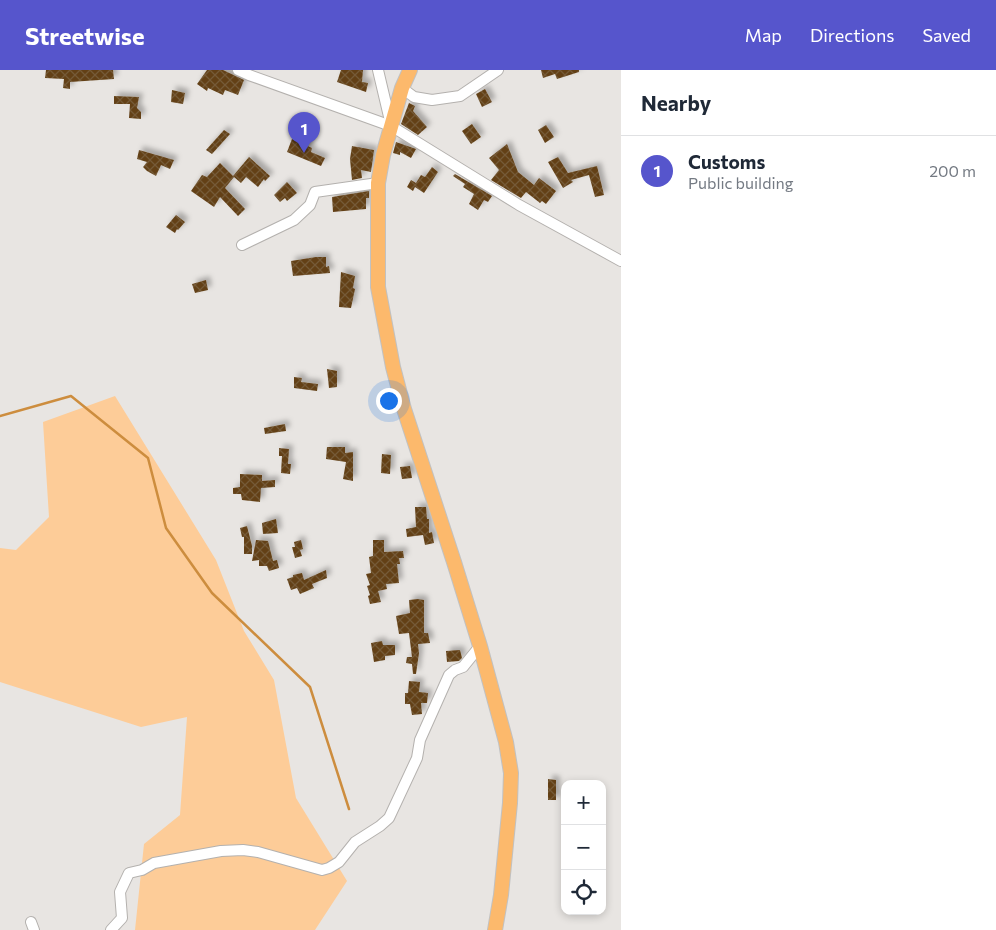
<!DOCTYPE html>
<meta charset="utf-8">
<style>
body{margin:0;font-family:Commissioner,sans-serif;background:#f2f2f3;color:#1f2937}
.controls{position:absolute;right:15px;bottom:15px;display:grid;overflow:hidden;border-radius:10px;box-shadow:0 2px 8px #0003}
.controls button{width:45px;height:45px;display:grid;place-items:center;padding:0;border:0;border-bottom:1px solid #e0e1e3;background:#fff;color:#1f2937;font:25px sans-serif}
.you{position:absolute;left:388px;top:330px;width:18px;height:18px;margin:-12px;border:4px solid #fff;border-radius:50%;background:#1a73e8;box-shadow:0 0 0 8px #1a73e833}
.badge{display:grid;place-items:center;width:32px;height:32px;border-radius:50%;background:#5655cc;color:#fff;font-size:16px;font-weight:700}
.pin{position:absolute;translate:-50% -41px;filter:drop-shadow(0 1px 2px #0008)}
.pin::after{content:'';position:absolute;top:26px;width:18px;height:15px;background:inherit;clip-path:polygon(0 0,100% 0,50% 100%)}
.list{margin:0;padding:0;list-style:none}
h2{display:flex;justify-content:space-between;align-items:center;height:65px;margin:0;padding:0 20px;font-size:21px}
h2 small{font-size:16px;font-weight:400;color:#747a83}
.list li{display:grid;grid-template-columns:32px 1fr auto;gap:15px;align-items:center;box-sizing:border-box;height:70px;padding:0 20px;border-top:1px solid #e0e1e3}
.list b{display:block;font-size:19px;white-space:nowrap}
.list p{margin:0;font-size:16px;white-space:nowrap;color:#747a83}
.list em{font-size:16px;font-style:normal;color:#747a83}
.icon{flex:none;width:28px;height:28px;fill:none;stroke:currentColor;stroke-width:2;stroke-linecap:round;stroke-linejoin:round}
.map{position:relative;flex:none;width:621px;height:860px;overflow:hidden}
header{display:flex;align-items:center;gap:30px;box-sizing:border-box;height:70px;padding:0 25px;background:#5655cc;color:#fff}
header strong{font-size:24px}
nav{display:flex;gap:28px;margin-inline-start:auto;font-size:18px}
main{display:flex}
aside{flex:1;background:#fff}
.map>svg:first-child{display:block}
.green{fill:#fdcc98}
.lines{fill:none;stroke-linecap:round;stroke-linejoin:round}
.stream{stroke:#cd8d3e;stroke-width:2.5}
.building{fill:url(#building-cross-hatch);filter:url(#shadow)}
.minor-casing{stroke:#b4b1ae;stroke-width:12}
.highway-casing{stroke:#c1c1c1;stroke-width:16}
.minor{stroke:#fff;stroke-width:10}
.highway{stroke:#fcb96c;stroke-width:14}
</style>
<header>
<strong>Streetwise</strong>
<nav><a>Map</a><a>Directions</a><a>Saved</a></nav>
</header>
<main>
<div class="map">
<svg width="621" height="860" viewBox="0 0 621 860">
<defs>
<pattern id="building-cross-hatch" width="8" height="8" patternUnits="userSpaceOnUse" patternTransform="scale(1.25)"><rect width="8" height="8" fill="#634117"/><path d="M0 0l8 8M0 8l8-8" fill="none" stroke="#755a38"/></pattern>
<filter id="shadow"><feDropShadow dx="4" dy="-4" stdDeviation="2.5" flood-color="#0004"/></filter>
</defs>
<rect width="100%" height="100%" fill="#e8e5e2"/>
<polygon class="green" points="115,326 216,490 244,561 274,610 296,728 347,811 315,860 135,860 144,774 180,745 187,647 141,657 0,612 0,478 16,480 49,447 43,352"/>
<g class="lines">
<polyline class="stream" points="0,346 71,326 148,388 166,458 212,523 310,617 349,739"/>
</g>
<g class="building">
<polygon points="46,0 113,0 114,9 70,12 70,19 63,18 64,9 45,8"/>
<polygon points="207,0 223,0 244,10 238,25 225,20 223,25 208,18 207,21 197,14"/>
<polygon points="341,0 363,0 362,12 368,13 366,22 337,12"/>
<polygon points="541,0 579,0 579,2 557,9 555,4 543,8"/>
<polygon points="485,19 492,32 482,37 476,24"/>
<polygon points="172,20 185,23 183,34 171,32"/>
<polygon points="114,26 139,27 137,38 141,42 141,49 129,48 130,34 114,34"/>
<polygon points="409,33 415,36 413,41 427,57 418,65 401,54"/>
<polygon points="472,54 481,67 471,74 462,61"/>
<polygon points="546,55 554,67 545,73 538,60"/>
<polygon points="224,60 230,64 212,84 206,80"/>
<polygon points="292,69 312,78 311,82 325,88 321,96 287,82"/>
<polygon points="396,72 416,79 411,88 400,82 400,85 393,83"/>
<polygon points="507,74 518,102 534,115 539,108 556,121 546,134 542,131 540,133 526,122 521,128 491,110 499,100 489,88"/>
<polygon points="352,76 374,80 371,102 361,100 362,108 352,110 350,89"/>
<polygon points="139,80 174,90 170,99 161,95 156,106 147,101 143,97 147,92 137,89"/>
<polygon points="249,87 270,106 265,111 264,109 258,117 246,107 241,113 234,107 225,118 245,139 238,146 220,127 214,137 191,121 202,105 207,107 220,93 233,106"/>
<polygon points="558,87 568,103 597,96 604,125 595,127 589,105 571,110 573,112 563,118 548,92"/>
<polygon points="432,97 438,102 424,123 415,117 413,121 407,117 411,110 416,113 421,105 425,107"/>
<polygon points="455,104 492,126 488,132 484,130 478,140 469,134 474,124 463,117 465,114 453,106"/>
<polygon points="287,112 297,123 287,131 285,128 280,132 274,125"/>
<polygon points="369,121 369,128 366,128 366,139 333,142 332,127"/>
<polygon points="176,145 185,152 178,160 177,159 175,163 166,157"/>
<polygon points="316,187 326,187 326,197 329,196 330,203 293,206 291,191"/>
<polygon points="341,202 355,206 353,218 355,219 351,238 339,237"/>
<polygon points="206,210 208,220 195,223 192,214"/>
<polygon points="327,299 337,301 337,317 329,318"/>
<polygon points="294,307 302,308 301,312 318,314 317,321 294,318"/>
<polygon points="285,354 286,361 265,364 264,358"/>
<polygon points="327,377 345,377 345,383 353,382 353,411 343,409 346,392 326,389"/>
<polygon points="279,378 289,379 288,394 291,394 290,404 281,403 282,386 279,386"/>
<polygon points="382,384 391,385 390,404 381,403"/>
<polygon points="410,396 412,408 402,409 400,397"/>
<polygon points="240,404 262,405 262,411 275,410 275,417 261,418 260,432 242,430 241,424 233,424 233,418 240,417"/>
<polygon points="415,437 426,437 427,449 429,449 429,463 432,462 434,473 425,475 423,465 407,467 406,459 416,457"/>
<polygon points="276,449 278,463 263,464 262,453"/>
<polygon points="247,456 252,476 252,484 244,484 244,467 242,467 240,458"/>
<polygon points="256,470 268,471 273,491 277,490 279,498 269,501 267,496 259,496 259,490 252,491"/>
<polygon points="301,470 303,479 300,480 302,486 295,488 292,477 295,477 294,472"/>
<polygon points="373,470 384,470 384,482 403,481 404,488 399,488 400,494 397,494 399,513 386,514 387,519 378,521 381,532 370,534 368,526 370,525 367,516 370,515 366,504 371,503 369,487 373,486"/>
<polygon points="326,500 327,508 312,514 314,518 300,524 297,518 291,520 287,509 293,507 293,505 302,503 304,510"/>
<polygon points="418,529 424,530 424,563 428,563 430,573 418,574 419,583 416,604 413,604 412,594 406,593 407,587 412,587 409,563 399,564 396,546 410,543 409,530"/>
<polygon points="382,571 383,575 395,575 395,585 385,586 385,590 374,592 371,573"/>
<polygon points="460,580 462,588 459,591 447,592 446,581"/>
<polygon points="409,611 420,612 419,622 428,623 427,633 421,633 422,644 412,645 410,634 405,634 405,623 408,623"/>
<polygon points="548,709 556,710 556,730 548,730"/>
</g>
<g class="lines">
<g class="minor-casing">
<g id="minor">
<polyline points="238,0 249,5 391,56 519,135 621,191"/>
<polyline points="378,0 391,55"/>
<polyline points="402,18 414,27 432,30 460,26 498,0"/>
<polyline points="242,175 294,150 310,135 315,122 378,113"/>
<polyline points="31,852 34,860"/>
<polyline points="111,860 122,848 120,822 129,803 142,800 154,793 221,781 243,780 258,782 322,800 329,798 339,792 355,772 380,756 389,748 417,688 420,670 449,605 455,600 463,597 480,576"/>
</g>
</g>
<g class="highway-casing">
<polyline id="highway" points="410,0 402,18 383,85 378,113 378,217 393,297 404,339 454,492 480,576 506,672 511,703 510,733 501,825 495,860"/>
</g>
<use href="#minor" class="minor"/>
<use href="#highway" class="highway"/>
</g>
</svg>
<div class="controls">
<button>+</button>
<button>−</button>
<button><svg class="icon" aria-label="locate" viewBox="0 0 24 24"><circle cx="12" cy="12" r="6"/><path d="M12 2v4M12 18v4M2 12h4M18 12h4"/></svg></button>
</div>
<div class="you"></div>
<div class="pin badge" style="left:304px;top:83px">1</div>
</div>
<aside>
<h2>Nearby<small></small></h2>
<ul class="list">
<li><span class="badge">1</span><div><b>Customs</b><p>Public building</p></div><em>200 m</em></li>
</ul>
</aside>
</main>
